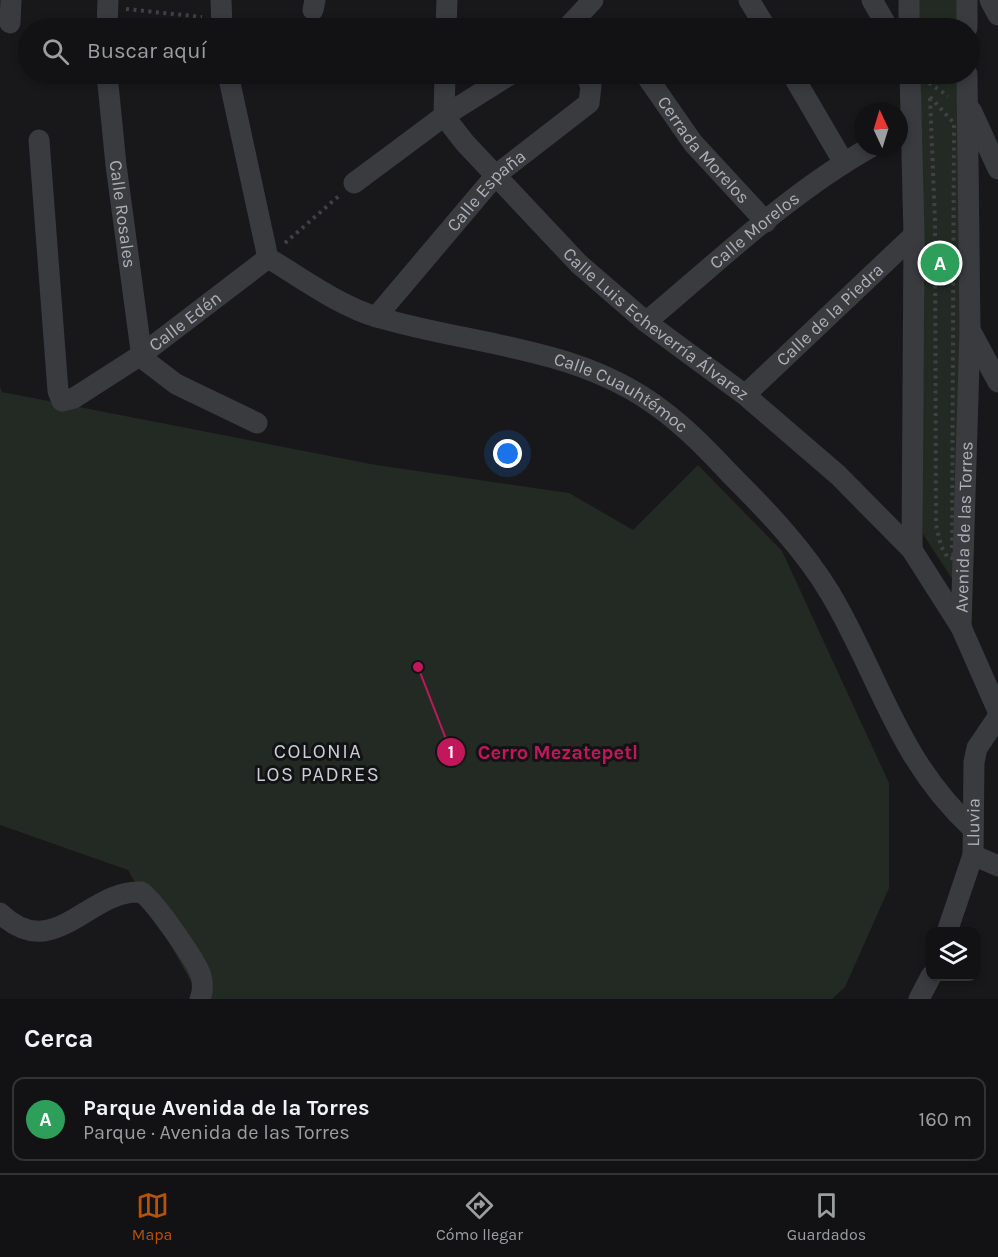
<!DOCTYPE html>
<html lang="es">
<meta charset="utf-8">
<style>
body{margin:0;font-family:Karla,sans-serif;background:#1b1b1d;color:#f1f3f6}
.controls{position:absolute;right:18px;bottom:18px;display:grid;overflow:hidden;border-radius:12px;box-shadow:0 3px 9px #0003}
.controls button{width:54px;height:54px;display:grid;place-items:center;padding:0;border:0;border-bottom:2px solid #313234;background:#121214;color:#f1f3f6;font:30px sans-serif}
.compass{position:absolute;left:854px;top:102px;width:54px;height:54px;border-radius:50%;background:#121214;box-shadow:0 3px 9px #0003;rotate:356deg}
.you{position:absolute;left:508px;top:454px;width:21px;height:21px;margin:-15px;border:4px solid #fff;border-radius:50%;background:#1a73e8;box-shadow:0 0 0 9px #1a73e833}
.badge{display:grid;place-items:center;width:39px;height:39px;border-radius:50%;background:#b45309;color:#fff;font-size:20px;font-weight:700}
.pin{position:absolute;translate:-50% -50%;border:3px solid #fff;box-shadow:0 2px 6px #0006}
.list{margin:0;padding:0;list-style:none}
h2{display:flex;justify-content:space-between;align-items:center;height:78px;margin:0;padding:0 24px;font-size:26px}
h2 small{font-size:20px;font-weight:400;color:#9c9ea0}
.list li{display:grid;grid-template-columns:39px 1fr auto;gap:18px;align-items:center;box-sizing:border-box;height:84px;margin:0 12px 12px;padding:0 12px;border:2px solid #313234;border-radius:12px}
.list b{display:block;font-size:22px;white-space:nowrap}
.list p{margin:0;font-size:20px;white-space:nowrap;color:#9c9ea0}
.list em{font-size:20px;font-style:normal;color:#9c9ea0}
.icon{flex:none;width:33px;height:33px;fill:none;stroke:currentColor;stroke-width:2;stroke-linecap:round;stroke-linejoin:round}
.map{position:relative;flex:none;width:998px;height:999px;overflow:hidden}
.search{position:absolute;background:#121214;box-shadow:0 3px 9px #0003;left:18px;right:18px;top:18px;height:66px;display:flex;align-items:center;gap:15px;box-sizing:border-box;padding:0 21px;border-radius:33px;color:#9c9ea0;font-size:22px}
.sheet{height:174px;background:#121214}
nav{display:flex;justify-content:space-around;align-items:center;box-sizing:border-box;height:84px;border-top:2px solid #313234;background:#121214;font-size:16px;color:#9c9ea0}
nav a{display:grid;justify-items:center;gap:3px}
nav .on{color:#b45309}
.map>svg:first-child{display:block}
.green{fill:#232a23}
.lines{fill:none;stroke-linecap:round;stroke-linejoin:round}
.path{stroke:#404145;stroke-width:4;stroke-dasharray:3 4.5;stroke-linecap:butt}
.street{stroke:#3a3b3f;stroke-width:21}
.labels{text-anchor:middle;stroke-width:6;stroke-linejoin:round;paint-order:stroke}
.street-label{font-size:18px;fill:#acb0b8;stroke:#131315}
.neighbourhood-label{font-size:20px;letter-spacing:1.5px;fill:#cccfd5;stroke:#131315}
.leader{fill:none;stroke:#c2185b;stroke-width:2}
.callout-dot{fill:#c2185b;stroke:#131315;stroke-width:2}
.mark-label{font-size:18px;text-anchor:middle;font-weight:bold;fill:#fff}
.callout-label{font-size:20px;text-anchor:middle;font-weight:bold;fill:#c2185b;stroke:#131315;stroke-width:6;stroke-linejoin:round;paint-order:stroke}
</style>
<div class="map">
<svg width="998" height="999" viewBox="0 0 998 999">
<rect width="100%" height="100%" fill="#18181a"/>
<g class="green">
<rect x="919" y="0" width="41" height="28"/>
<polygon points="919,74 961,74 964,597 923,534"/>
<polygon points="0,387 2,392 376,465 569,493 633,530 698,465 782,551 889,783 889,888 845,987 832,999 201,999 128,870 0,825"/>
</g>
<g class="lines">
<g class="path">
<polyline points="126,9 202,17"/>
<polyline points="929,83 948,96"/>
<polygon points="930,97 954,123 952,551 955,558 948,558 941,546 936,525 935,220"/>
<polyline points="285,243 340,195"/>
</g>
<g class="street">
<polyline points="221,0 222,28"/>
<polyline points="749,0 766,28"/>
<polyline points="872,0 888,28"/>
<polyline points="990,0 998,15"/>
<polyline points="313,10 315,0"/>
<polyline points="10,23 11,0"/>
<polyline points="107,28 108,0"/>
<polyline points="446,28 447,0"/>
<polyline points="567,28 593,0"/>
<polyline points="909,28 909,0"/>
<polyline points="967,28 967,0"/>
<path id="s1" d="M 107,74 L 116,165 L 142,358 L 176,384 L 257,423"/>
<path id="s2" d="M 228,74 L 268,258 C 302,278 339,306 377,317 C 474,346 579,346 662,410 C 689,430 712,455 735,479 C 770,514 804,550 830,593 C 880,677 897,759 973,829"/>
<path id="s3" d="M 445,74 L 444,116 L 465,143 L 579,264 L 646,322 L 745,395 L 838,475 L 912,550 L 961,627 L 998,711"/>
<path id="s4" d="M 645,74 L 693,143 L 766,222"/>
<polyline points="792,74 844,163"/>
<polyline points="910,74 914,235 912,550"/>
<polyline points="971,110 998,169"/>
<path id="s5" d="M 39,140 L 58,391 L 62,401 L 74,398 L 141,355 L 268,258"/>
<polyline points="354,183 444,116 511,74"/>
<path id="s6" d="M 376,317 L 496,175 L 589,103 L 591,86 L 585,74"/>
<path id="s7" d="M 646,322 C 718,262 789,193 871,147"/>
<polyline points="970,330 998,382"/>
<path id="s8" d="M 745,395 L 914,235"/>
<path id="s9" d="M 961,627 L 970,330 L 967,74"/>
<polyline points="973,855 998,866"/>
<path d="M 0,913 C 54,965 88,889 141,892 C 154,900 197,962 201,976 C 203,984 203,992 200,999"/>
<path id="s10" d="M 947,932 L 973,855 L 974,762 L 977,748 L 998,717"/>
<polyline points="919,999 931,976"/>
</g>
</g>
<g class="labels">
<g class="street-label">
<text dy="6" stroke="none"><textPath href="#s4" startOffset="96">Cerrada Morelos</textPath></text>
<text dy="6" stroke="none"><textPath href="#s6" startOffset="168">Calle España</textPath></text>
<text dy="6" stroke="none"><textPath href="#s1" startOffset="141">Calle Rosales</textPath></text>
<text dy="6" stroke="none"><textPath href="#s7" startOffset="142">Calle Morelos</textPath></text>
<text dy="6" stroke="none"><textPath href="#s8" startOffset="117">Calle de la Piedra</textPath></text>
<text dy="6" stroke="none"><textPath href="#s5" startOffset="410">Calle Edén</textPath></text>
<text dy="6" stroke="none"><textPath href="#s3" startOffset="340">Calle Luis Echeverría Álvarez</textPath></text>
<text dy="6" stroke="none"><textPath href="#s2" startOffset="570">Calle Cuauhtémoc</textPath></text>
<text dy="6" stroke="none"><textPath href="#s9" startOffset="100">Avenida de las Torres</textPath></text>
<text dy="6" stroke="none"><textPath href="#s10" startOffset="114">Lluvia</textPath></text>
</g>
<g class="neighbourhood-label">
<text x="318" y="758">COLONIA<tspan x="318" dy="23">LOS PADRES</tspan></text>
</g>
</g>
<path class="leader" d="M418 667L451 752"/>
<g class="callout-dot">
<circle cx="418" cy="667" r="6"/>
<circle cx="451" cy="752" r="15"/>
</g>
<g class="mark-label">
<text x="451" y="758">1</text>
</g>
<g class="callout-label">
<text x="558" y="759">Cerro Mezatepetl</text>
</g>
</svg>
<div class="controls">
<button><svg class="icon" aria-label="layers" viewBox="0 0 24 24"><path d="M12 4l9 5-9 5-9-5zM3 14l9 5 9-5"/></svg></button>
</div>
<svg class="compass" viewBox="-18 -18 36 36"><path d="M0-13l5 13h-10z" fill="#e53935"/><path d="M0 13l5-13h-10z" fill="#9c9ea0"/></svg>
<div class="you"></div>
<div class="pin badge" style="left:940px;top:263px;background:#2e9e5b">A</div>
<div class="search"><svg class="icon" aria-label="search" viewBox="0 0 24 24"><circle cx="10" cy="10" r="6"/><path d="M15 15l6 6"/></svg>Buscar aquí</div>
</div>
<section class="sheet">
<h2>Cerca<small></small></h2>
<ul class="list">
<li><span class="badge" style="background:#2e9e5b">A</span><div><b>Parque Avenida de la Torres</b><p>Parque · Avenida de las Torres</p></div><em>160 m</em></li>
</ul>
</section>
<nav>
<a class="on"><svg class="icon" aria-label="map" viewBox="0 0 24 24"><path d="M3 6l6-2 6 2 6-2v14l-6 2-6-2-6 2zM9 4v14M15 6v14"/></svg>Mapa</a>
<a><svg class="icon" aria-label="directions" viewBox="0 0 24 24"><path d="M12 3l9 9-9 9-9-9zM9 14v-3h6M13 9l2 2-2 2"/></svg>Cómo llegar</a>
<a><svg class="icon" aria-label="saved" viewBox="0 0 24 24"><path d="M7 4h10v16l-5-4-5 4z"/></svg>Guardados</a>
</nav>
